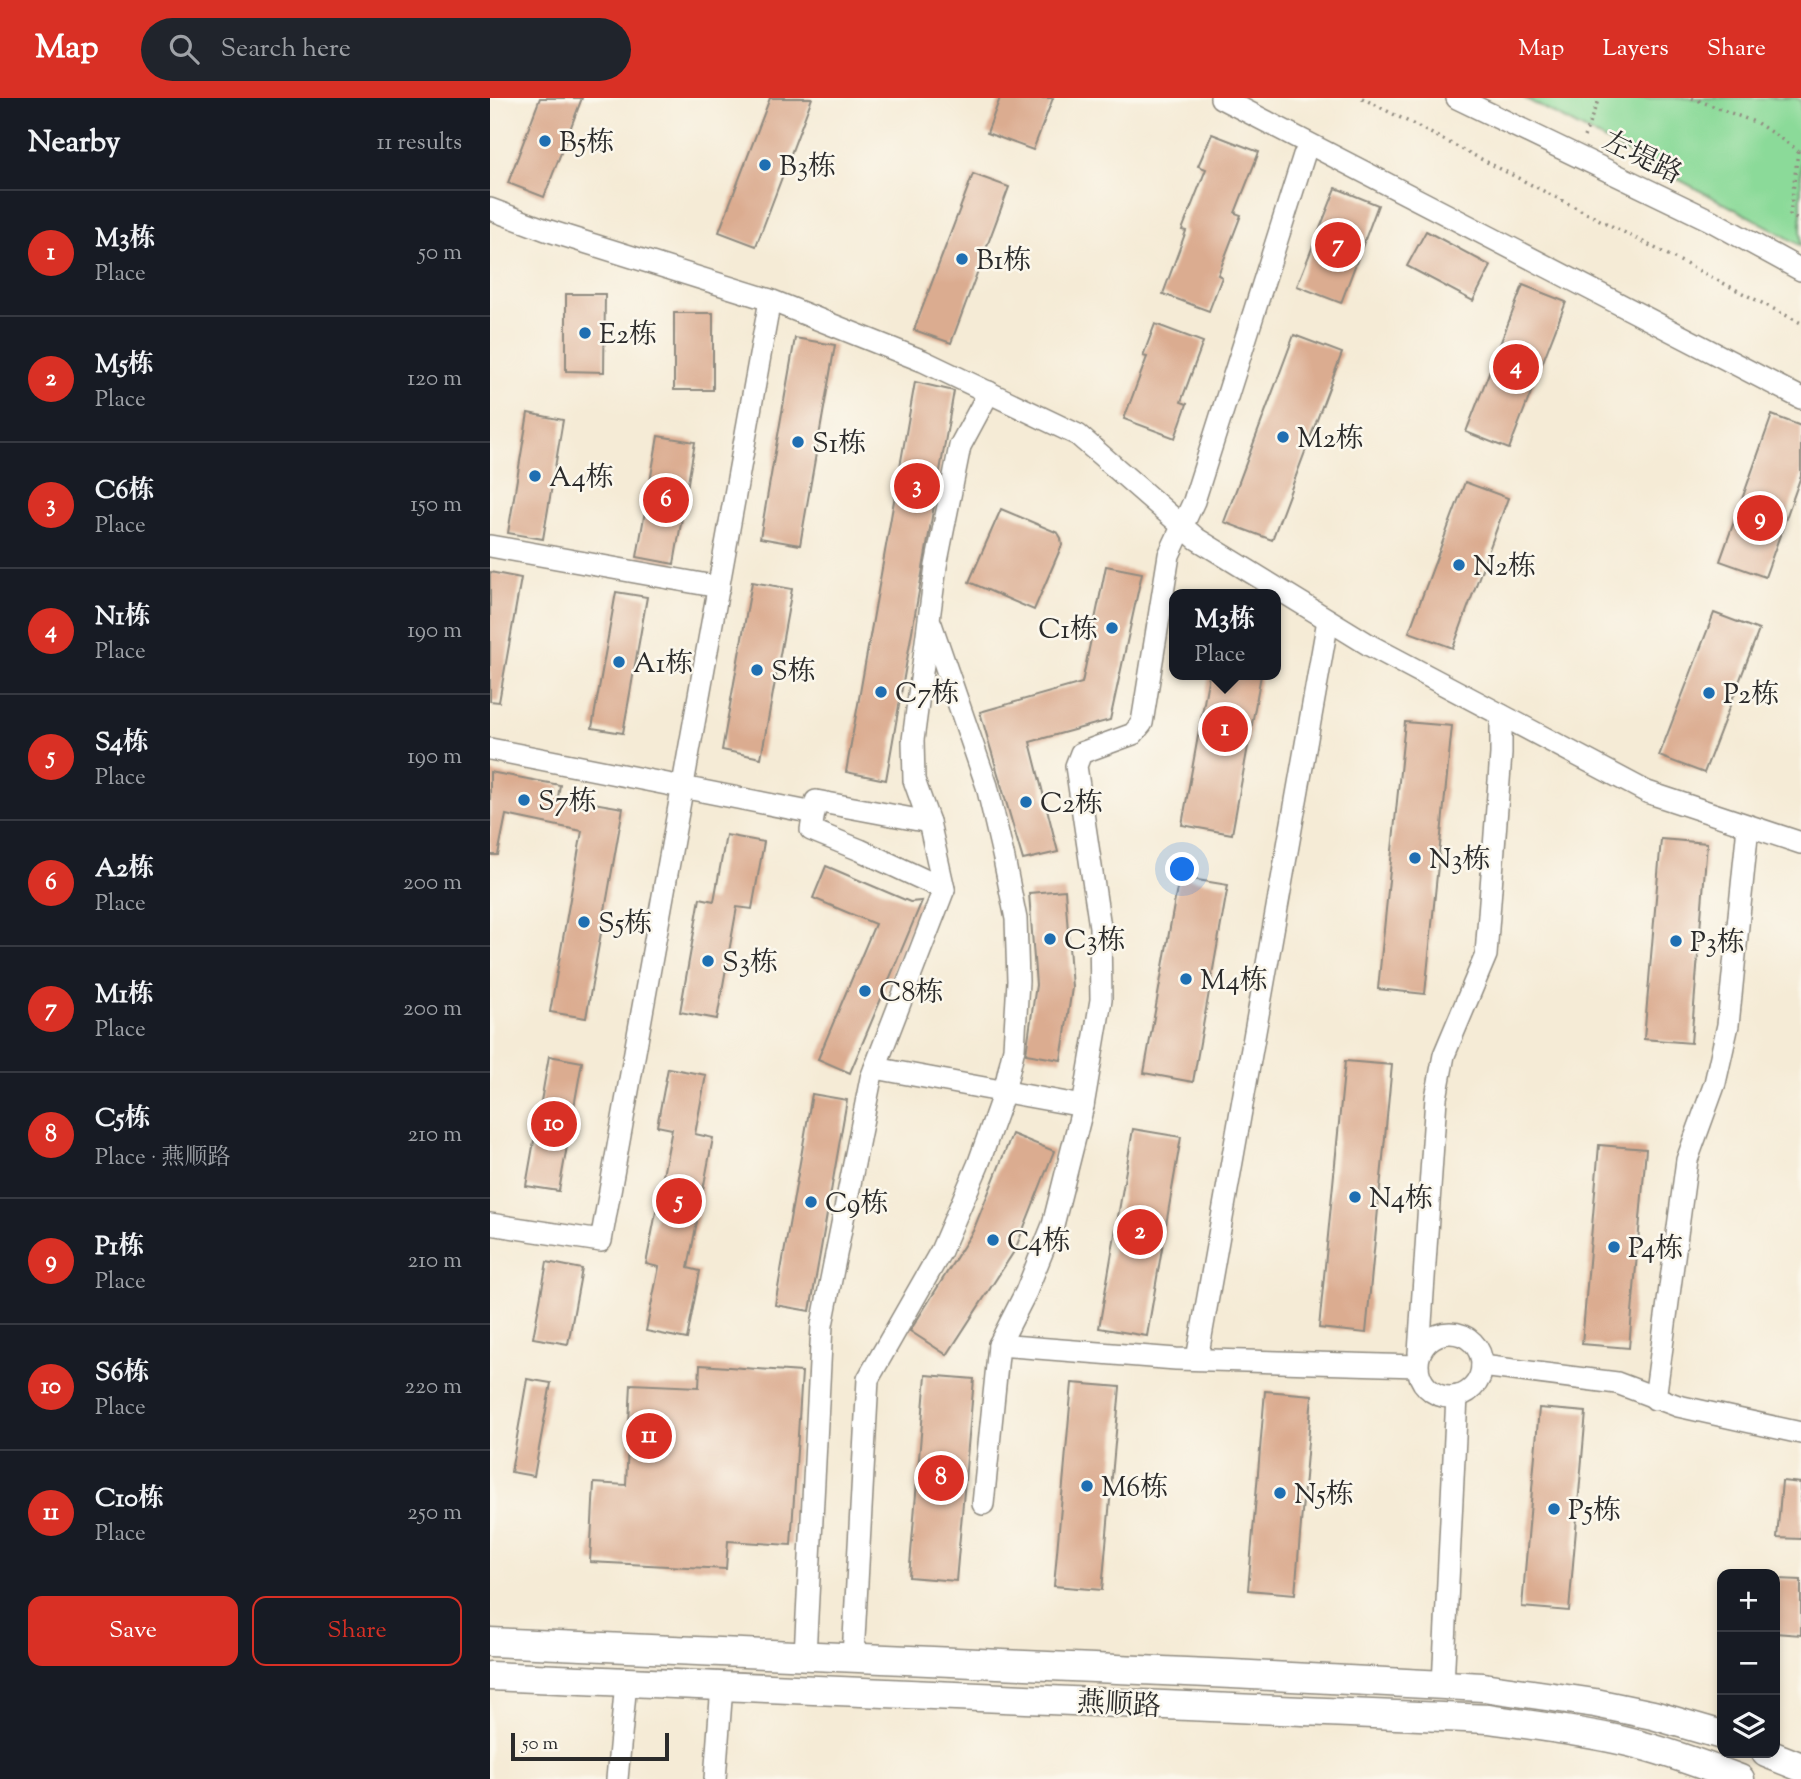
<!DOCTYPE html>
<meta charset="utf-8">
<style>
body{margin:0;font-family:"Sorts Mill Goudy","Noto Serif SC",serif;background:#20242c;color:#f1f3f6}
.controls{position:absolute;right:21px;bottom:21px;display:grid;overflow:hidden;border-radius:14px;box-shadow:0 4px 10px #0003}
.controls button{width:63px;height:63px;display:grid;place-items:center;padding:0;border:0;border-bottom:2px solid #363941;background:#171b24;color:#f1f3f6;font:35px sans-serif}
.scale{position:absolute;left:21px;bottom:18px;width:158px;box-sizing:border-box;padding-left:7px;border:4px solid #2b2b2b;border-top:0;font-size:19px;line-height:24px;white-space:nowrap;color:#2b2b2b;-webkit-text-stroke:5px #fbf7ec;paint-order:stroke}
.you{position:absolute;left:693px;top:772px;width:24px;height:24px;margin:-18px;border:5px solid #fff;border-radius:50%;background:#1a73e8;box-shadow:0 0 0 10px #1a73e833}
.badge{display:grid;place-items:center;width:46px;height:46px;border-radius:50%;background:#d93025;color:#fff;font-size:23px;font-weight:700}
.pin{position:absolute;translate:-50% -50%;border:4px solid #fff;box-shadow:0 2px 7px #0006}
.popup{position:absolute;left:679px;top:491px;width:112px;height:91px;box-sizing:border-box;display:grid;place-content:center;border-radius:14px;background:#171b24;filter:drop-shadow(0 2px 5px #0005);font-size:23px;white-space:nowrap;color:#9ea1a6}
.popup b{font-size:26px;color:#f1f3f6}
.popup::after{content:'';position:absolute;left:50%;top:100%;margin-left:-14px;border:14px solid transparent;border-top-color:#171b24}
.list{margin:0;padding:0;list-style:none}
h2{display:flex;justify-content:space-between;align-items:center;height:91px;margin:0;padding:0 28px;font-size:30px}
h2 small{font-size:23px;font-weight:400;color:#9ea1a6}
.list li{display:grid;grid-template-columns:46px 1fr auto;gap:21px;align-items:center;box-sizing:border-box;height:126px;padding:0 28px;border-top:2px solid #363941}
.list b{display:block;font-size:26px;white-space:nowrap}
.list p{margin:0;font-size:23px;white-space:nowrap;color:#9ea1a6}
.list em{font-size:23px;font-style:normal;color:#9ea1a6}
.actions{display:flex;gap:14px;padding:21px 28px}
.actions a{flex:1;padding:16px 0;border:2px solid #d93025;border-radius:14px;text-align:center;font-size:24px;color:#d93025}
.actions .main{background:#d93025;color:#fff}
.icon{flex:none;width:38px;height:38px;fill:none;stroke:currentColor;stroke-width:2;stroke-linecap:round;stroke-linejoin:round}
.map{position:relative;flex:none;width:1311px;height:1681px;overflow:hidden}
header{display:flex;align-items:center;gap:42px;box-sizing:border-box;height:98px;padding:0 35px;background:#d93025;color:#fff}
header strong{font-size:33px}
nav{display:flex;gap:38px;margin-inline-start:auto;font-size:24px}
.search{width:490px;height:63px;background:#20242c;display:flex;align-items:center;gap:18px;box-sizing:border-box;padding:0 24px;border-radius:38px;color:#9ea1a6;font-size:26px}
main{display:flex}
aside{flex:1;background:#171b24}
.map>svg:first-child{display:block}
.green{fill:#8bda99;stroke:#5b8262;stroke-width:2}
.building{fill:#dbac90}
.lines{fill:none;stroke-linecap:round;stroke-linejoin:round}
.minor-casing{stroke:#908b80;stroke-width:24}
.major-casing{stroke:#908b80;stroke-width:31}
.path{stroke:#908b80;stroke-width:3.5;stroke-dasharray:2 5;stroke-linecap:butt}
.minor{stroke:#fff;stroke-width:21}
.major{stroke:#fff;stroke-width:28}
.poi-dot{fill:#1f6fb2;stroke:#fbf7ec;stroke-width:2.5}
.labels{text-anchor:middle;stroke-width:5;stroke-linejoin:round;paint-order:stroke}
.poi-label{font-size:28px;fill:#2b2b2b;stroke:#fbf7ec;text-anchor:start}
.street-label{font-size:28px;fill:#2b2b2b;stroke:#fbf7ec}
</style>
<header>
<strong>Map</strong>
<div class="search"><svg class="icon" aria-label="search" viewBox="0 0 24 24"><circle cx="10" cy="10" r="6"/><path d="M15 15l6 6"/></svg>Search here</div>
<nav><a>Map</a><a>Layers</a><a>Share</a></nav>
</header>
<main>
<aside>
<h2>Nearby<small>11 results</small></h2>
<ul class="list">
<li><span class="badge">1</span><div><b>M3栋</b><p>Place</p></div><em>50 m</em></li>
<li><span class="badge">2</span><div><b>M5栋</b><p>Place</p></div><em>120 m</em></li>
<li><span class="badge">3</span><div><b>C6栋</b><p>Place</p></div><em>150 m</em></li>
<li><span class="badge">4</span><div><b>N1栋</b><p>Place</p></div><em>190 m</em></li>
<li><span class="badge">5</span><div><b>S4栋</b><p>Place</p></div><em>190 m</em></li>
<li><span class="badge">6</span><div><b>A2栋</b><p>Place</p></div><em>200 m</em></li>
<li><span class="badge">7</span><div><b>M1栋</b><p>Place</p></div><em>200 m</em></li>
<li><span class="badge">8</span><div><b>C5栋</b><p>Place · 燕顺路</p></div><em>210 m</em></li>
<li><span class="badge">9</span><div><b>P1栋</b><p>Place</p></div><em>210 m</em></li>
<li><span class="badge">10</span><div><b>S6栋</b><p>Place</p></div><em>220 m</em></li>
<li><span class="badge">11</span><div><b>C10栋</b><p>Place</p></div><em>250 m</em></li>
</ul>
<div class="actions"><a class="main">Save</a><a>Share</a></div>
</aside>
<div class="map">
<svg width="1311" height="1681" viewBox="0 0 1311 1681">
<rect width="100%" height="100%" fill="#fbf7ec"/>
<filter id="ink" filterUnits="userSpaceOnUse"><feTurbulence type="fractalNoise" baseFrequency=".0143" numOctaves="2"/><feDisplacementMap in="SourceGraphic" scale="14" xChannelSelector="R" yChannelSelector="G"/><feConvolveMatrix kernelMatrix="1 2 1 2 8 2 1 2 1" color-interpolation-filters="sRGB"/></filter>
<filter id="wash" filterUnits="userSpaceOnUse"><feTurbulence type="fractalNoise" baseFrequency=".00686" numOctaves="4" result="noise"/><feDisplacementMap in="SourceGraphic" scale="28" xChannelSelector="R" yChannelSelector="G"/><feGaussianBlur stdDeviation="1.57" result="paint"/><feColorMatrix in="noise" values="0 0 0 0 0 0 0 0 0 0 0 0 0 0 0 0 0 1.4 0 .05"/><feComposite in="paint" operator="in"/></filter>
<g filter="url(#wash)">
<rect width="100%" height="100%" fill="#f5ebd6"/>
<polygon class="green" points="1034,0 1306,0 1311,2 1311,148 1281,130"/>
<g id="blocks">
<g class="building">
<polygon points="50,0 92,0 54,99 18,85"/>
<polygon points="280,0 322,0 266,148 229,134"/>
<polygon points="510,0 563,0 543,52 497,35"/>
<polygon points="722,36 769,54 745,115 751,117 728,177 732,179 719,213 673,196 696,133 692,132 716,71 708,68"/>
<polygon points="483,76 519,89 461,245 424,232"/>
<polygon points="846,90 888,107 851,205 807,188"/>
<polygon points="936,133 1001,168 983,203 917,168"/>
<polygon points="1033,187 1076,204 1019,351 976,334"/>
<polygon points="76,196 115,196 114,274 76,273"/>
<rect x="184" y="215" width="39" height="77"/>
<polygon points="665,226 713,244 691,304 697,306 685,340 634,321 657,259 653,258"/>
<polygon points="804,237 852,255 782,442 734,424"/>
<polygon points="305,240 345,247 310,447 270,440"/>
<polygon points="425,284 464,293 396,682 356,674"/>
<polygon points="38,315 73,322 53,441 18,435"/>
<polygon points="1282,317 1311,328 1311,378 1275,479 1230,463"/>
<polygon points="168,338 205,344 184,466 147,459"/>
<polygon points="975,384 1018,400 963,550 919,534"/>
<polygon points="511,411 568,435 571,440 572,447 544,512 479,484"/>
<polygon points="616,468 652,475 620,622 540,644 568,754 533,762 490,614 592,585"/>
<polygon points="0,474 31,480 9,604 0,603"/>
<polygon points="262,484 302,491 271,660 232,652"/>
<polygon points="126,494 157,499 133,635 102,630"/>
<polygon points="1224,515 1269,532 1214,675 1169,658"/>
<polygon points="719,577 771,577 742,736 692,727"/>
<polygon points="915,624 962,628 935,896 888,891"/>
<polygon points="0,674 70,687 68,699 133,710 96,920 60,914 92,733 16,717 8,757 0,757"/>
<polygon points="236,737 274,744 262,811 247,809 227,921 190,914 210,800 224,803"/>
<polygon points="1171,741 1217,745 1201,945 1154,941"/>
<polygon points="336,768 420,804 432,803 360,975 328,961 385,826 323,800"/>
<polygon points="689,779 738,787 703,984 654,975"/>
<polygon points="575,792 582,890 571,962 536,956 546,887 539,795"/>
<polygon points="59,958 92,964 69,1093 36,1088"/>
<polygon points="855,963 902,967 876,1235 829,1230"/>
<polygon points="178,970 216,977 205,1036 223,1040 198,1170 210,1173 197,1241 156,1233 169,1169 156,1166 182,1031 167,1028"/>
<polygon points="322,996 357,1002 320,1213 285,1207"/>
<polygon points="643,1031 691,1039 657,1238 609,1230"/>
<polygon points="522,1036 564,1053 525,1152 457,1257 420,1233 483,1133"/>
<polygon points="1109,1047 1156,1051 1139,1250 1092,1246"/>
<polygon points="57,1164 92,1171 78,1246 43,1240"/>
<polygon points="210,1267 312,1274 301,1447 238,1443 236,1471 100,1464 104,1385 136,1387 141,1286 209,1289"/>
<polygon points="436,1277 484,1281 466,1483 419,1479"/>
<polygon points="37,1281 61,1285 44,1378 21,1374"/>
<polygon points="582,1285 630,1289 612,1492 564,1488"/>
<polygon points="775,1293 822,1297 805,1496 758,1492"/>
<polygon points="1049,1310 1096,1314 1079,1513 1032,1509"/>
<polygon points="1292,1383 1311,1385 1311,1441 1287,1440"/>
<polygon points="1288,1481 1311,1482 1311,1537 1285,1535"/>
</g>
</g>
</g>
<g filter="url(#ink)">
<use href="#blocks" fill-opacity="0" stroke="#908b80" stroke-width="2"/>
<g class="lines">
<g class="minor-casing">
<g id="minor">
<polyline points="731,0 1311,300"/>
<polyline points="967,0 1220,122 1311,172"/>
<polyline points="0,111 56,132 280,202 433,263 588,337 707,441 881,548 1157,694 1311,745"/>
<polyline points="0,448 229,489"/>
<polyline points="0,651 324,715"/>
<polyline points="439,724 326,703 321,732 370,752 454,791"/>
<polyline points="385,970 593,1008"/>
<polyline points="0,1126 111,1143 280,202"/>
<circle cx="960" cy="1267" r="32"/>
<polyline points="509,1247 686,1261 927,1268"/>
<polyline points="929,1255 946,1000 954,957 996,857 1011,656 1011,617"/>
<polyline points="707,1261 838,522"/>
<polyline points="992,1268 1127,1285 1188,1308 1311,1335"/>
<polyline points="1165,1301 1197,1062 1225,985 1238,927 1258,728"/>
<polyline points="493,1406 509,1247 536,1194 563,1127 593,1008 611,902 610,829 586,668 591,655 643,636 652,625 679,457 704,403 814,57"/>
<polyline points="315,1557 332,1227 381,980 454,791 439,724 424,682 423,642 446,468 470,348 499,294"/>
<polyline points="363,1559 378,1281 451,1153 488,1067 514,994 524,950 528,883 526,821 514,761 497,688 441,526"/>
<polyline points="953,1587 967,1298"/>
<polyline points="127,1681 136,1584"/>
<polyline points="225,1681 232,1588"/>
</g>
</g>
<g class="major-casing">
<g id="major">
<polyline points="0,1544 742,1576 993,1589 1105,1605 1163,1617 1232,1637"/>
<path d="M 0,1578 L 999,1621 C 1046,1628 1092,1633 1138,1644 C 1176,1653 1214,1667 1250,1681"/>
<polyline points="1276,1655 1311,1669"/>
</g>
</g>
<g class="path">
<polyline points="872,0 1311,225"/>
<polyline points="1202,0 1267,25 1311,54"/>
<polyline points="1094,39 1109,0"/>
<polyline points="1308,53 1300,117 1311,124"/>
</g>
<use href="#minor" class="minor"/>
<use href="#major" class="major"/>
</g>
</g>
<g class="poi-dot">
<circle cx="55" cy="43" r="7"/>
<circle cx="275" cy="67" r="7"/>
<circle cx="472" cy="161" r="7"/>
<circle cx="95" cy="235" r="7"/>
<circle cx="793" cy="339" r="7"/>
<circle cx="308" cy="344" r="7"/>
<circle cx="45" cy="378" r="7"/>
<circle cx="969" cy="467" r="7"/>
<circle cx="622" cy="530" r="7"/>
<circle cx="129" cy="564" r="7"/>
<circle cx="267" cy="572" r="7"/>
<circle cx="391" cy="594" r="7"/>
<circle cx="1219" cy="595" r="7"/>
<circle cx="34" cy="702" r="7"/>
<circle cx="536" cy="704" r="7"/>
<circle cx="925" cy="760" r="7"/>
<circle cx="94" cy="824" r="7"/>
<circle cx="560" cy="841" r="7"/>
<circle cx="1186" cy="843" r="7"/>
<circle cx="218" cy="863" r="7"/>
<circle cx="696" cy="881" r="7"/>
<circle cx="375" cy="893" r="7"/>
<circle cx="865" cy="1099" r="7"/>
<circle cx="321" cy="1104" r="7"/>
<circle cx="503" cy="1142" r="7"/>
<circle cx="1124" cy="1149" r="7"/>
<circle cx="597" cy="1388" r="7"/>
<circle cx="790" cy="1395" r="7"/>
<circle cx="1064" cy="1411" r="7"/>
</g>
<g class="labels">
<g class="poi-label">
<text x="69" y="53">B5栋</text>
<text x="289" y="77">B3栋</text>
<text x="486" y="171">B1栋</text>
<text x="109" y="245">E2栋</text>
<text x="807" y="349">M2栋</text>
<text x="322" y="354">S1栋</text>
<text x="59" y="388">A4栋</text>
<text x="983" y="477">N2栋</text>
<text x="608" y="540" text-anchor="end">C1栋</text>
<text x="143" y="574">A1栋</text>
<text x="281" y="582">S栋</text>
<text x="405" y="604">C7栋</text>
<text x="1233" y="605">P2栋</text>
<text x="48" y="712">S7栋</text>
<text x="550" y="714">C2栋</text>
<text x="939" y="770">N3栋</text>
<text x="108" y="834">S5栋</text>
<text x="574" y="851">C3栋</text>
<text x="1200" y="853">P3栋</text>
<text x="232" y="873">S3栋</text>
<text x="710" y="891">M4栋</text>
<text x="389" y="903">C8栋</text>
<text x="879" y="1109">N4栋</text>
<text x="335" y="1114">C9栋</text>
<text x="517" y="1152">C4栋</text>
<text x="1138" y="1159">P4栋</text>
<text x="611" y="1398">M6栋</text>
<text x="804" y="1405">N5栋</text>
<text x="1078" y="1421">P5栋</text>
</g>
<g class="street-label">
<text transform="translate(1153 58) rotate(26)" y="10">左堤路</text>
<text transform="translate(629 1605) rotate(3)" y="10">燕顺路</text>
</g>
</g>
</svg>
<div class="controls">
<button>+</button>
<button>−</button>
<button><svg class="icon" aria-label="layers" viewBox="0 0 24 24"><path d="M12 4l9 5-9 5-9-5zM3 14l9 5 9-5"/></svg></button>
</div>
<div class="scale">50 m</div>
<div class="you"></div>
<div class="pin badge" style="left:735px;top:631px">1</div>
<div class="popup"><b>M3栋</b>Place</div>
<div class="pin badge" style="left:650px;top:1134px">2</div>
<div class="pin badge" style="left:427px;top:388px">3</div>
<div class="pin badge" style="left:1026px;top:269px">4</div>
<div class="pin badge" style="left:189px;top:1103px">5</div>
<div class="pin badge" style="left:176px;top:402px">6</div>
<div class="pin badge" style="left:848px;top:147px">7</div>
<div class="pin badge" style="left:451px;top:1380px">8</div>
<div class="pin badge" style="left:1270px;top:420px">9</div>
<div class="pin badge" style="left:64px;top:1026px">10</div>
<div class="pin badge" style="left:159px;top:1338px">11</div>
</div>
</main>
